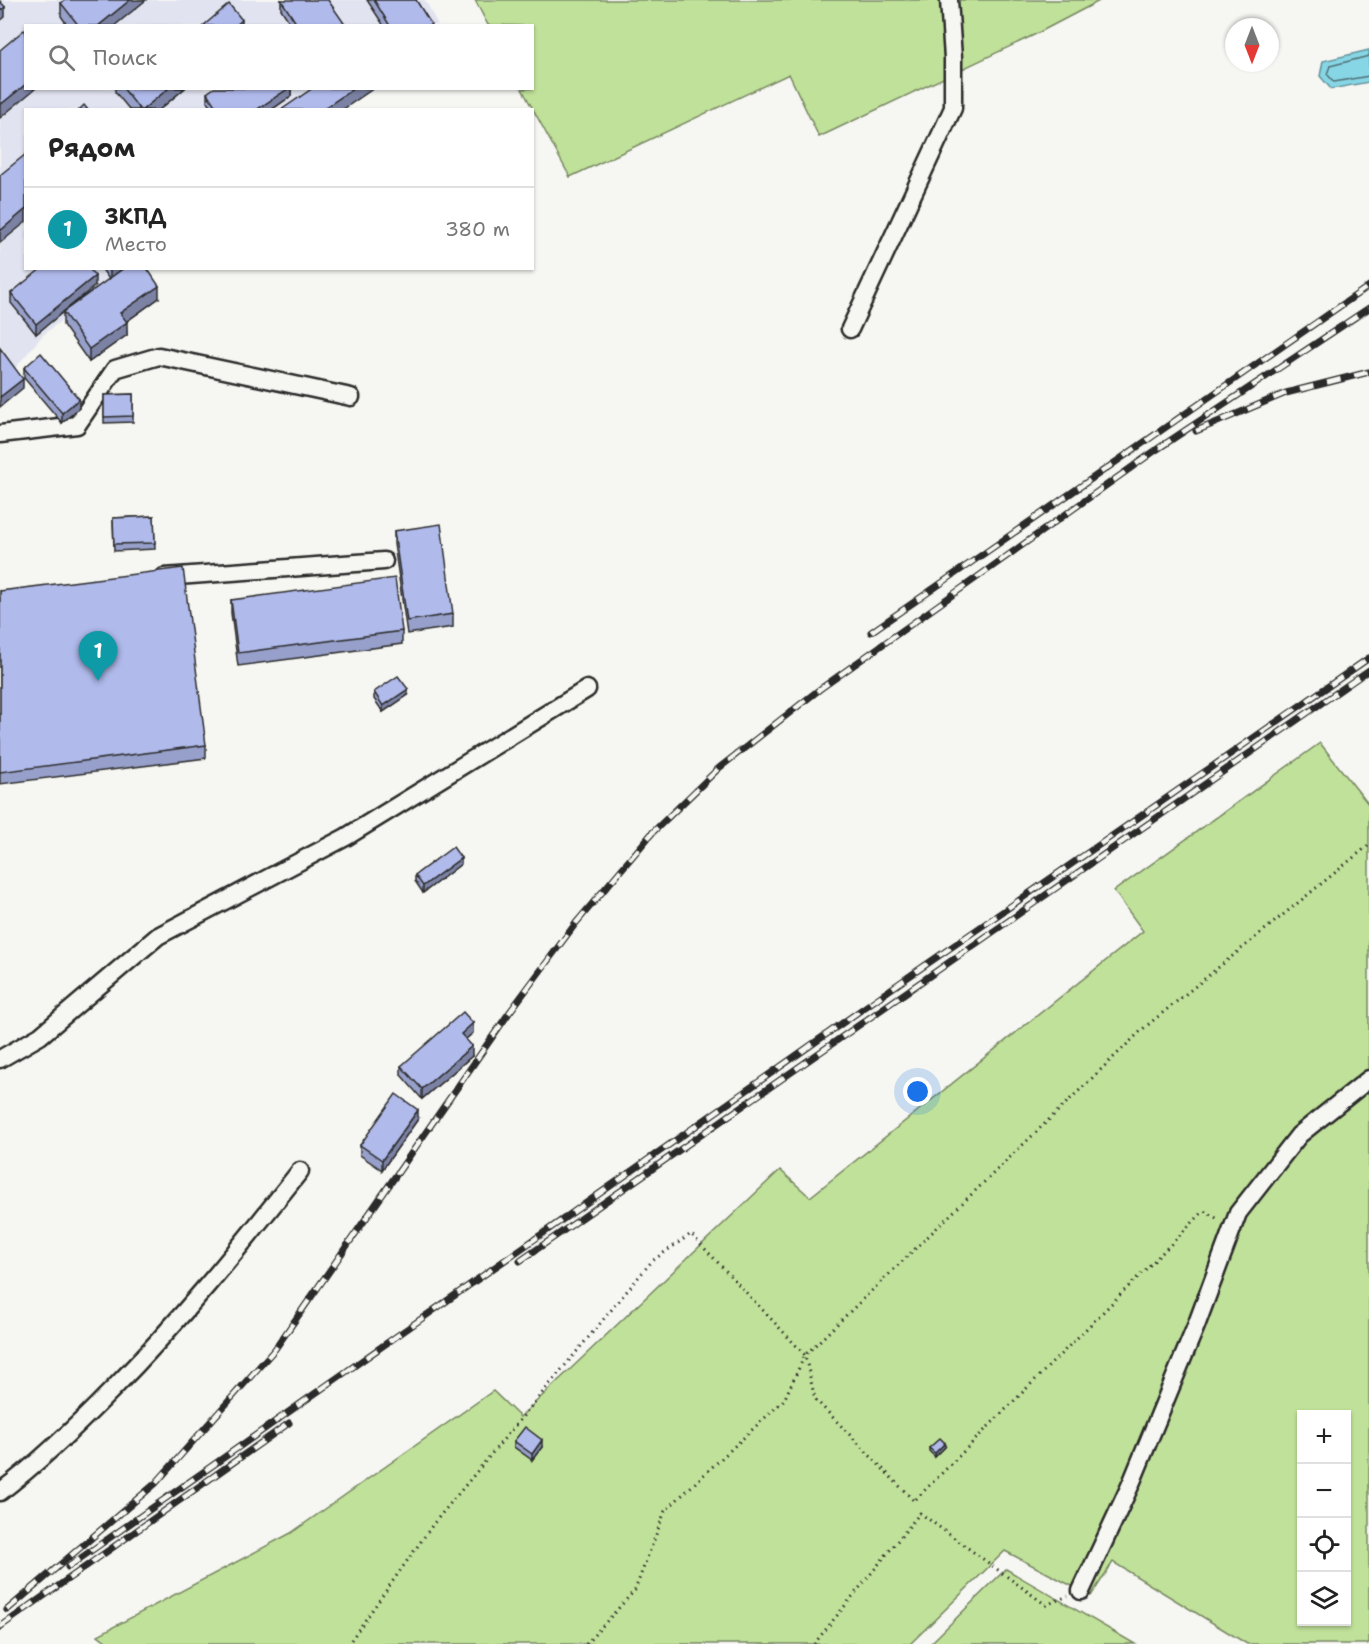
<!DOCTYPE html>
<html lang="ru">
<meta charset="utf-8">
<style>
body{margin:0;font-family:"Shantell Sans",sans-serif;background:#f6f6f6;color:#222}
.controls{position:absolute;right:18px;bottom:18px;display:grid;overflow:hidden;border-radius:0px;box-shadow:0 2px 4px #0004}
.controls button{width:54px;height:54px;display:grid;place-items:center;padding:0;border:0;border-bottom:2px solid #e0e0e0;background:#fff;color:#222;font:30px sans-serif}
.compass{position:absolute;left:1225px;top:18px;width:54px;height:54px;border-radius:50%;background:#fff;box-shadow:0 2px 4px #0004;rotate:180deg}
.you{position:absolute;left:918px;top:1092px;width:21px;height:21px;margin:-15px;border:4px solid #fff;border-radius:50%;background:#1a73e8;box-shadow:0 0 0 9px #1a73e833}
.badge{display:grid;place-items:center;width:39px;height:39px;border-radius:50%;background:#1f6fb2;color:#fff;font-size:20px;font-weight:700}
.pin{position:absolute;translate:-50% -50px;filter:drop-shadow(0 2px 3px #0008)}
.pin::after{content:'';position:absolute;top:32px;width:21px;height:18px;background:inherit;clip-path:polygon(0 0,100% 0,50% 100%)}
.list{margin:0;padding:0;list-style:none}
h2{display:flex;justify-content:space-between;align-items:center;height:78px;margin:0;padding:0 24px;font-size:26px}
h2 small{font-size:20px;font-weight:400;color:#767676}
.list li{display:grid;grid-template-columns:39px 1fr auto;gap:18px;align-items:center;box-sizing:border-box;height:84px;padding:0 24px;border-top:2px solid #e0e0e0}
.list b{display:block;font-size:22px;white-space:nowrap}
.list p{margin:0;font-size:20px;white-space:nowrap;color:#767676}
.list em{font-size:20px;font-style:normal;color:#767676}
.icon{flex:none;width:33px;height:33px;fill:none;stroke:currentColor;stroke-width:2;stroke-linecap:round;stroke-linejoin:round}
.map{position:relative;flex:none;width:1369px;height:1644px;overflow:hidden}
.search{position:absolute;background:#fff;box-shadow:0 2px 4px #0004;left:24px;top:24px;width:510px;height:66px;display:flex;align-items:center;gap:15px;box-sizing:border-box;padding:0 21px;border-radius:0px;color:#767676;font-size:22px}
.panel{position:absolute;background:#fff;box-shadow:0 2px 4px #0004;left:24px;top:108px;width:510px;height:162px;border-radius:0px}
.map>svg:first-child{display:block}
.built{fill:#e1e4f0}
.green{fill:#c0e199;stroke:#768662;stroke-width:1.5;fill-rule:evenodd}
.water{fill:#87d6e5;stroke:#62929b;stroke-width:1.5}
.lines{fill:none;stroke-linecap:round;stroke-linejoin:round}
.shore{stroke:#506f75;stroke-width:1.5}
.minor-casing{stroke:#2b2b2b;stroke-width:21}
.path{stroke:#2b2b2b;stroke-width:3;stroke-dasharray:1.5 4.5;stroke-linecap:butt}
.minor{stroke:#f6f6f2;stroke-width:16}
.rail-casing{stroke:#2b2b2b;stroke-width:7}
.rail{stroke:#f6f6f2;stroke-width:4.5;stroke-dasharray:14;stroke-linecap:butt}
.wall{fill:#97a0ca;stroke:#2b2b2b;stroke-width:1.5}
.shaded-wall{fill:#7b82a4;stroke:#2b2b2b;stroke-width:1.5}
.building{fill:#b0baeb;stroke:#2b2b2b;stroke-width:1.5}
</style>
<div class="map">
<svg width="1369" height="1644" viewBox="0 0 1369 1644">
<rect width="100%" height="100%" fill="#f6f6f2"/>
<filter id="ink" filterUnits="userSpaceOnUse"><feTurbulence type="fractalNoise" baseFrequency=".0167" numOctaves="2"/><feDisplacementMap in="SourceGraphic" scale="12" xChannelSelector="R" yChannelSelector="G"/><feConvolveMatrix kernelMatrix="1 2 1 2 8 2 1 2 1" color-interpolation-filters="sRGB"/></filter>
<g filter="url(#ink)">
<polygon class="built" points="0,0 425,0 438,25 26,26 26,88 375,89 344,109 26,110 26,268 125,269 42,336 11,373 0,358"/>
<g class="green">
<polygon points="475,0 1101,0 1036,34 819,137 789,74 570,177 522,89 532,88 532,26 488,25"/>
<path d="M 1320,743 L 1369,805 L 1369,1644 L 1247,1644 L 1113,1562 L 1091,1596 L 1005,1551 L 910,1644 L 110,1644 L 98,1635 L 291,1533 L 493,1391 L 520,1417 L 780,1170 L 810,1197 L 1143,931 L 1114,891 ZM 1302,1414 L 1346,1414 L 1346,1622 L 1302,1622 Z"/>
<polygon points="1006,1569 1135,1644 930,1644"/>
</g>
<polygon class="water" points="1369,50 1369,82 1331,89 1320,76 1323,61"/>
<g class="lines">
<polyline class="shore" points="1369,56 1330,66 1327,74 1334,82 1369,76"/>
<g class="minor-casing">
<g id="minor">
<polyline points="850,329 953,108 953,58 949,0"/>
<polyline points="0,434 77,425 115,369 159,356 351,397"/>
<polyline points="164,577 384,561"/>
<polyline points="0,1059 40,1036 158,936 346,837 587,689"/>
<path d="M 0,1492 C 41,1461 76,1427 112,1390 C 180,1321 240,1247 300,1171"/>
<polyline points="1081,1591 1130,1486 1196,1326 1238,1213 1299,1135 1369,1079"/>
</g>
</g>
<g class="path">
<polyline points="351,1640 434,1523 652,1261 691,1234 805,1355 815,1399 914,1501 1204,1211 1218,1219"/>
<polyline points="586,1644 635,1590 665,1511 784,1400 805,1355 1144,1028 1369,845"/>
<polyline points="814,1644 920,1513 1046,1605 1068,1596"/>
</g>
<use href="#minor" class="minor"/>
<g class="rail-casing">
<g id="rail">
<polyline points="1196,431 1286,393 1369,372"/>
<polyline points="871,632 1369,286"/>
<polyline points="520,1261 1369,670"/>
<polyline points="68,1567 888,991 1369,658"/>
<polyline points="7,1610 156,1483 275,1349 509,1013 576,923 653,832 719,768 820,689 1156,450 1369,308"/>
<polyline points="0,1627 289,1423"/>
</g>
</g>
<use href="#rail" class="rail"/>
</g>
<g class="wall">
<polygon points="281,0 346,26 292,26 281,9"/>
<polygon points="367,0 416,0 431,26 384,26"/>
<polygon points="61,3 114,26 68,26 61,16"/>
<polygon points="115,88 185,88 159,110 130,110 115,92"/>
<polygon points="291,88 291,96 271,110 212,110 207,102 207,93"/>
<polygon points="101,268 123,268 114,276 159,298 126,322 127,335 89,362 63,325 63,312 36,334 11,303 11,293 95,286 66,310 109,279"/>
<polygon points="24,368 79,408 62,423 24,378"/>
<polygon points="133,394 133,422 104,423 104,395"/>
<polygon points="154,516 155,549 114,551 113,518"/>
<polygon points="394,531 453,614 453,627 407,634 394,544"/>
<polygon points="0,591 206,745 206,758 0,784"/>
<polygon points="231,600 402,631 402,644 238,666 231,613"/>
<polygon points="374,692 408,695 383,712 374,699"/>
<polygon points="461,864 423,893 415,881 415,875"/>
<polygon points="473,1033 466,1039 472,1056 422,1099 401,1075 401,1066"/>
<polygon points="418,1119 382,1170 360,1155 360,1145"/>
<polygon points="514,1441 542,1447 532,1460 514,1447"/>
<polygon points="945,1447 935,1457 929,1451 929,1448"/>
</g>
<g class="shaded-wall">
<polygon points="130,0 146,0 114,26 98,26"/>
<polygon points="5,7 5,17 0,21 0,11"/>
<polygon points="242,20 242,26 235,26"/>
<polygon points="26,84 26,88 36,88 0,118 0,105"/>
<polygon points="169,88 185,88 159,110 142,110"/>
<polygon points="289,88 291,88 291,96 271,110 256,110"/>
<polygon points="354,88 374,88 342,110 322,110"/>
<polygon points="26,209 26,222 0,243 0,231"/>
<polygon points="111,268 123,268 110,279 110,270"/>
<polygon points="95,276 95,286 36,334 36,324"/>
<polygon points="159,286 159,298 120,326 120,313"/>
<polygon points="127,322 127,335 89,362 89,349"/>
<polygon points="23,379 23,388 0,407 0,397"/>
<polygon points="79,399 79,408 62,423 62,413"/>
<polygon points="408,689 408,695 383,712 383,706"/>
<polygon points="461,858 461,864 423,893 423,886"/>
<polygon points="473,1023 473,1033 461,1043 461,1034"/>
<polygon points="472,1046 472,1056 422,1099 422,1089"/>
<polygon points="418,1110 418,1119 382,1170 382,1160"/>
<polygon points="542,1440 542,1447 532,1460 532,1454"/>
<polygon points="945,1443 945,1447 935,1457 935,1453"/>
</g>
<g class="building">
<polygon points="65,0 130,0 98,26 79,26 61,3"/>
<polygon points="281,0 328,0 346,26 298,26"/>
<polygon points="374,0 416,0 431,24 429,26 390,26"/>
<polygon points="0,1 5,7 0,11"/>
<polygon points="229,4 242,20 235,26 203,26"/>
<polygon points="24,30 26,32 26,84 0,105 0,50"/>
<polygon points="123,88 169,88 142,110 140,110"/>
<polygon points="214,88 289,88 256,110 218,110 207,93"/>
<polygon points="313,88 354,88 322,110 281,110"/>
<polygon points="84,105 88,110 79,110"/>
<polygon points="26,154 26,209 0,231 0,175"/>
<polygon points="42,268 89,268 95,276 36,324 11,293"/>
<polygon points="124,268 147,268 159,286 120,313 127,322 89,349 63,312"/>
<polygon points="0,348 23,379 0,397"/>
<polygon points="41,353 79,399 62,413 24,368"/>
<polygon points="133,394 133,416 104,417 104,395"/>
<polygon points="154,516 155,543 114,544 113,518"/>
<polygon points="441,524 453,614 407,621 394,531"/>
<polygon points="183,568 206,745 0,772 0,591"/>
<polygon points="395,578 402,631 238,653 231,600"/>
<polygon points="398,676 408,689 383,706 374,692"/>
<polygon points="453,847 461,858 423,886 415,875"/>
<polygon points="463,1012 473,1023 461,1034 472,1046 422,1089 401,1066"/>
<polygon points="396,1094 418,1110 382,1160 360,1145"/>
<polygon points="525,1427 542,1440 532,1454 514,1441"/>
<polygon points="940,1438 945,1443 935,1453 929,1448"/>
</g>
</g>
</svg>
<div class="controls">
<button>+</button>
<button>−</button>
<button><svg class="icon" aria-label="locate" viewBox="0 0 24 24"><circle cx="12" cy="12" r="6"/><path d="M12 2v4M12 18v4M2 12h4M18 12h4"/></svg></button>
<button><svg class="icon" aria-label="layers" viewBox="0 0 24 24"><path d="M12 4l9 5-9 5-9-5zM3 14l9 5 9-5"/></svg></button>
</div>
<svg class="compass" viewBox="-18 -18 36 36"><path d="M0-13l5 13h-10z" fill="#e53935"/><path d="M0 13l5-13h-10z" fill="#767676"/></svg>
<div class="you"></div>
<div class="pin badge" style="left:98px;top:681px;background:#0f9aa8">1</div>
<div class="search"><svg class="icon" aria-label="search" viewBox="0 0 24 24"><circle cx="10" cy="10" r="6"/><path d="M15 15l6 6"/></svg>Поиск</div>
<section class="panel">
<h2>Рядом<small></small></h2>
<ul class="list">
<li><span class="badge" style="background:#0f9aa8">1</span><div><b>ЗКПД</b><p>Место</p></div><em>380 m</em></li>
</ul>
</section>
</div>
